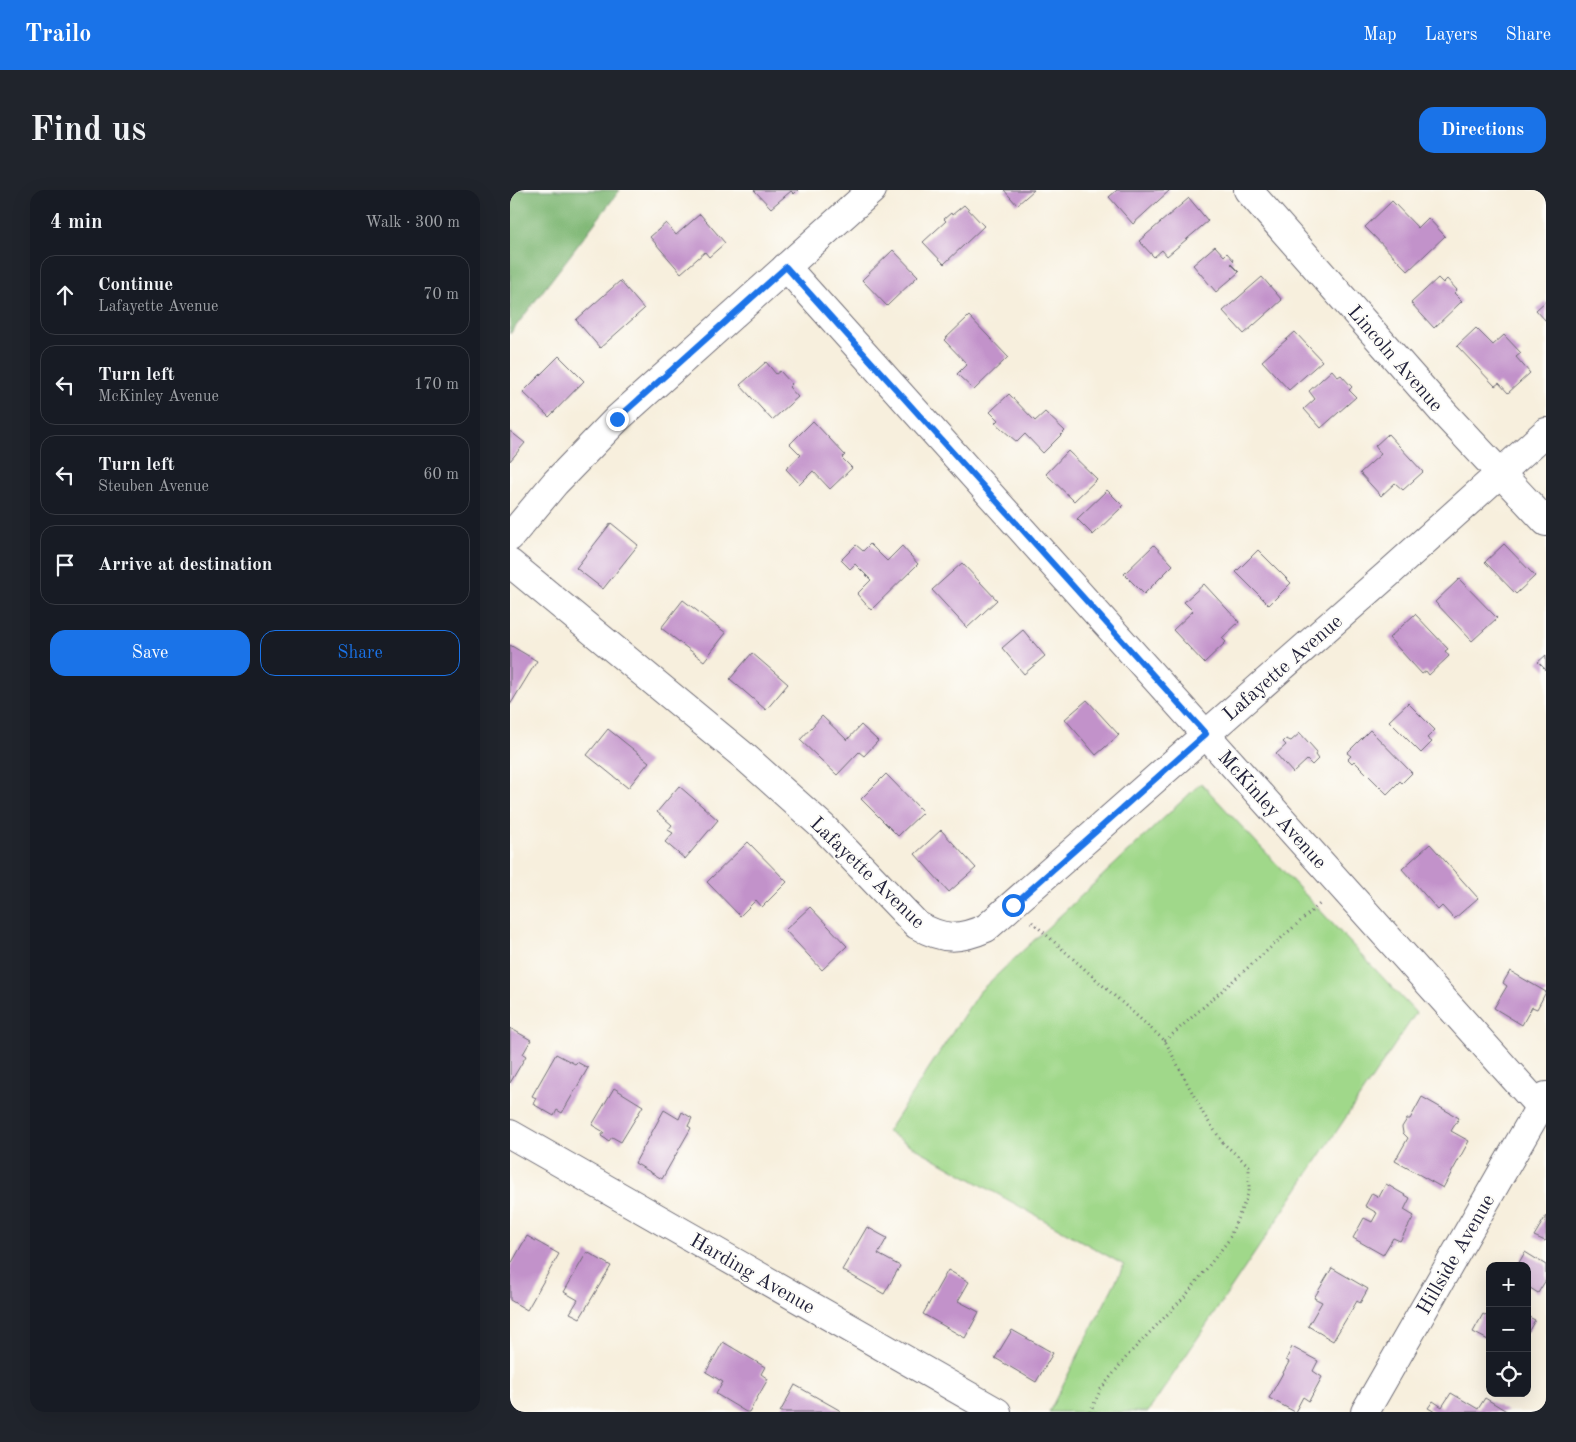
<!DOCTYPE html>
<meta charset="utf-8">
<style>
body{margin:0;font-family:"Old Standard TT",serif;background:#20242c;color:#f1f3f6}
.controls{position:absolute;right:15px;bottom:15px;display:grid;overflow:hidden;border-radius:10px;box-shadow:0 5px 20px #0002}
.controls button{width:45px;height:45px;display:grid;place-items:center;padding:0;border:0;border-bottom:1px solid #363941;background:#171b24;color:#f1f3f6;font:25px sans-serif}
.stop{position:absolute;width:15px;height:15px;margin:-11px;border:4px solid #1a73e8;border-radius:50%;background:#fff}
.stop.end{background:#1a73e8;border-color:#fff;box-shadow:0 1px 5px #0008}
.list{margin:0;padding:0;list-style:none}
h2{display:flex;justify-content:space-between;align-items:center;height:65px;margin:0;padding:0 20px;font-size:21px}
h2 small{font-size:16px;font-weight:400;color:#9ea1a6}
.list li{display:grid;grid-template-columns:32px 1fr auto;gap:15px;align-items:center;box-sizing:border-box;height:80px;margin:0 10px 10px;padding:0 10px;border:1px solid #363941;border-radius:15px}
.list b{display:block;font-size:19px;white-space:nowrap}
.list p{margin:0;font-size:16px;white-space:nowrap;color:#9ea1a6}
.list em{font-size:16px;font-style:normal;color:#9ea1a6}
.actions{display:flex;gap:10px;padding:15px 20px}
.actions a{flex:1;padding:11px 0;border:1px solid #1a73e8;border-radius:15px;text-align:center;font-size:18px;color:#1a73e8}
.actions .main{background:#1a73e8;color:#fff}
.icon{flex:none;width:28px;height:28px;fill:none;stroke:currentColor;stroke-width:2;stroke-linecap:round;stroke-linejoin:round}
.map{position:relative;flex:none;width:1036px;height:1222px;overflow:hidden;border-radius:15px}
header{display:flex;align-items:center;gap:30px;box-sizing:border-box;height:70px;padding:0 25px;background:#1a73e8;color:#fff}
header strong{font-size:24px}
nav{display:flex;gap:28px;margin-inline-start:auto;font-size:18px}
.intro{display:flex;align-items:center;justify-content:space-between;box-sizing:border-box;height:120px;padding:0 30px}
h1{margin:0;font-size:35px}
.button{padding:12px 22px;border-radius:15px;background:#1a73e8;color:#fff;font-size:18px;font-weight:700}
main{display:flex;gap:30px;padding:0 30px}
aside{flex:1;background:#171b24;border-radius:15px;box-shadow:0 5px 20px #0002}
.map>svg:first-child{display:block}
.green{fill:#a0d88a;stroke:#617d62}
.forest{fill:#80b876;stroke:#516d58}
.building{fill:#c292ca}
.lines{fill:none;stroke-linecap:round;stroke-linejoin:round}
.minor-casing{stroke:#6d6a74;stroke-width:30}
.path{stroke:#6d6a74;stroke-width:3;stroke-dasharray:1 4;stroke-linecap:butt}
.minor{stroke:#fff;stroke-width:28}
.route{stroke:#1a73e8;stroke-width:6}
.labels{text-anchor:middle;stroke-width:4;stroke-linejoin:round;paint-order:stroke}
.street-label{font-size:20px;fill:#22223b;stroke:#fdfcf7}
</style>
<header>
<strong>Trailo</strong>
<nav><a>Map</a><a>Layers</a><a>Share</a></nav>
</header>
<div class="intro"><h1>Find us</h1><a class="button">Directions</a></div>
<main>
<aside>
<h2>4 min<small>Walk · 300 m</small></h2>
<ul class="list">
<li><svg class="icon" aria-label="ahead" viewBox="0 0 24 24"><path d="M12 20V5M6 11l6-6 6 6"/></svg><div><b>Continue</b><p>Lafayette Avenue</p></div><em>70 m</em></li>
<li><svg class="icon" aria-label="left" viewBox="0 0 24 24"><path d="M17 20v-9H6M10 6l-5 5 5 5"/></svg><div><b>Turn left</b><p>McKinley Avenue</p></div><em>170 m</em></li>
<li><svg class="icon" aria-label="left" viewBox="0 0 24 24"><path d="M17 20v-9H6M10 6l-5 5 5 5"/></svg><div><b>Turn left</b><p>Steuben Avenue</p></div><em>60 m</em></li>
<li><svg class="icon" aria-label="arrive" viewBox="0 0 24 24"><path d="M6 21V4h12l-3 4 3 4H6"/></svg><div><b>Arrive at destination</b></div></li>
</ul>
<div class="actions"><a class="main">Save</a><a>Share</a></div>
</aside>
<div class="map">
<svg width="1036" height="1222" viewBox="0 0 1036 1222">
<rect width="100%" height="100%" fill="#fdfcf7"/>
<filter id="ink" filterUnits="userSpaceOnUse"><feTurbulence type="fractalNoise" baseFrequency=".02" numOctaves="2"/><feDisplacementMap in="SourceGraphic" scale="10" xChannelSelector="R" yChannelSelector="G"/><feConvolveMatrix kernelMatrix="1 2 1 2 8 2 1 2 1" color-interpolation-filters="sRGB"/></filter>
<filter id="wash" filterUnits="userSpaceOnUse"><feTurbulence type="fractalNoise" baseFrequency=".0096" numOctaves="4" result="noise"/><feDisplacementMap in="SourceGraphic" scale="20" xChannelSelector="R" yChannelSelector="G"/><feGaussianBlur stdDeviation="1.12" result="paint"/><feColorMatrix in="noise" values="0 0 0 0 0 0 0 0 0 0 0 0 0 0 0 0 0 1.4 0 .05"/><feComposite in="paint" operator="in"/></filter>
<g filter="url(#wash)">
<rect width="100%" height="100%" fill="#f7efdd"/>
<polygon class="green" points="691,593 906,823 638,1222 539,1222 614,1075 377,942 469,802"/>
<polygon class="forest" points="0,0 110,0 0,144"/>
<g id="blocks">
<g class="building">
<polygon points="244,0 288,0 284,4 281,1 261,18"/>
<polygon points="494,0 524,0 507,15"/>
<polygon points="607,0 660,0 623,34 599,7"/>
<polygon points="679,8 698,31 657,66 652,60 644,67 629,51"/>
<polygon points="882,11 908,38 918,28 935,46 898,81 855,37"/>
<polygon points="454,15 474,36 434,74 413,52 436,31 434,29 441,23 442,25"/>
<polygon points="190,24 215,53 199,67 195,62 171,83 140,47 156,33 166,45"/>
<polygon points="705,56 714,66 717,63 724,71 721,74 729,82 706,102 683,75"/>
<polygon points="383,60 408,86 377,116 352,90"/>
<polygon points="752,87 772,110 734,144 713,121"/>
<polygon points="928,88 933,93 937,89 947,100 944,103 952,111 924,138 901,113"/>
<polygon points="110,91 134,119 90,158 66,130"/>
<polygon points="1036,111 1036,131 1026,120"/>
<polygon points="459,126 498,167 464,200 447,184 457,174 434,150"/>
<polygon points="966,138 983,155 994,145 1011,163 1006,167 1020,183 998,203 989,193 985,196 947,156"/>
<polygon points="785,142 812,171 779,200 752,171"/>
<polygon points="49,166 74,191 39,227 13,202"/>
<polygon points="256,172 266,184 270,181 282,194 279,197 288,207 262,230 230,195"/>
<polygon points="822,180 828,187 831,185 842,197 839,200 846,207 811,238 794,219 805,209 799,201"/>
<polygon points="499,204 525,231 535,222 555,241 533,263 515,244 507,252 485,233 488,230 480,222"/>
<polygon points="303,231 335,265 332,268 342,278 320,299 303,281 290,294 276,279 291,265 280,254"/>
<polygon points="0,241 15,253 0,271"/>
<polygon points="878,244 913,282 893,300 885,293 871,306 850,283 871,264 865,256"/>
<polygon points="558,261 587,289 564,311 536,284"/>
<polygon points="597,300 613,316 583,345 567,329"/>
<polygon points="101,333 128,355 93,399 66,378"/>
<polygon points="360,354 377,371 392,356 408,374 361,420 347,404 361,390 345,374 340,379 331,370 346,355 353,361"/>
<polygon points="994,354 1025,386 1006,404 975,372"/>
<polygon points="644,355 663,375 634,404 614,384"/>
<polygon points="748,360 781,393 759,415 726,382"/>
<polygon points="452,373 487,410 457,438 422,400"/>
<polygon points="949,389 987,428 962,451 925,412"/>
<polygon points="694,394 729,432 712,448 716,452 694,473 663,440 683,421 674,412"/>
<polygon points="173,410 216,443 194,471 151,438"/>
<polygon points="905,424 938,459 935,461 939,466 919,485 916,481 912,484 879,448"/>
<polygon points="513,440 535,466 514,484 492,458"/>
<polygon points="0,455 27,471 0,515"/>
<polygon points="242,463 278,494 256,520 220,489"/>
<polygon points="1036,465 1036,480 1028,472"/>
<polygon points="577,510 609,545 586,565 555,529"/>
<polygon points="898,513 925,540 917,548 922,552 911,563 879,531"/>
<polygon points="312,526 337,550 351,535 368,551 354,566 349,562 327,585 290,550"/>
<polygon points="98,539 139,572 118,598 77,565"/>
<polygon points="860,540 902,583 892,593 890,591 877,604 844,571 842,573 838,569 841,566 837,563"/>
<polygon points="790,543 807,562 805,565 808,569 802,575 797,570 783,583 766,564 776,555 773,552 776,549 781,551"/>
<polygon points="376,584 413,622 388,646 351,609"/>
<polygon points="169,596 208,630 175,669 155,652 163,643 158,640 162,635 147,622"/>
<polygon points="431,640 466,678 439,702 405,664"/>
<polygon points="238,652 277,692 252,717 246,710 230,726 197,692"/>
<polygon points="920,654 968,708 944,729 932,716 928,720 892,679"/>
<polygon points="300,717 337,756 312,780 275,740"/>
<polygon points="1000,781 1036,802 1027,819 1022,817 1012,835 984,818 997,796 993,793"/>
<polygon points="0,838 21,850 13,864 16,866 0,893"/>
<polygon points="46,864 65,874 67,872 78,878 52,923 47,920 44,926 23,914 26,908 22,906"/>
<polygon points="104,898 133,916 111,952 102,947 99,951 91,946 94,942 82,935"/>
<polygon points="912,907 949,928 941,941 959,951 933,998 885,971 898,948 893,943 892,937 897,929 900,929"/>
<polygon points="154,920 169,929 172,922 182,928 178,936 181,938 152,989 125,973"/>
<polygon points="876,994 900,1008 894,1020 904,1026 890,1051 883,1048 873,1065 843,1048 854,1028 862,1032 867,1023 855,1016 862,1003 869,1007"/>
<polygon points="1036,1026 1036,1050 1035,1051 1024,1046"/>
<polygon points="357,1037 377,1048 368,1064 390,1076 374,1104 332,1080"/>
<polygon points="17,1046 49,1064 17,1120 0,1110 0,1076"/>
<polygon points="77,1062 101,1076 70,1128 60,1123 68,1110 54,1102"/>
<polygon points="1015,1062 1036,1075 1036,1090 1028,1103 1017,1096 1017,1076 1007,1076"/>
<polygon points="822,1078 858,1099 850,1113 847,1111 823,1151 798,1136 812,1112 804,1108"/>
<polygon points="438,1080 459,1092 448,1111 469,1122 455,1148 413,1124"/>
<polygon points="973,1124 980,1128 980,1146 978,1150 963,1142"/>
<polygon points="1017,1126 1025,1130 1017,1144"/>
<polygon points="502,1140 543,1163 526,1192 485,1168"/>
<polygon points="213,1152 255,1177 251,1184 258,1189 239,1222 236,1222 206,1204 213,1192 196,1182"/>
<polygon points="782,1157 808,1171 803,1181 812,1187 799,1211 793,1207 785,1222 759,1208 779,1172 776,1170"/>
<polygon points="285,1195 331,1221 330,1222 270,1222"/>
<polygon points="941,1203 968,1219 975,1208 998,1222 925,1222 918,1218 923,1211 932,1217"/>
</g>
</g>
</g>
<g filter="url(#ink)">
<use href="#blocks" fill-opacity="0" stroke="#6d6a74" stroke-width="1"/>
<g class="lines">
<g class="minor-casing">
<g id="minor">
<polyline points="738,0 933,222 1036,332"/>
<polyline points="276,77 1030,917"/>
<polyline points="0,347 45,293 107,229 362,0"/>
<path d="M 0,373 L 235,567 L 313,637 L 407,735 C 433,750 449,750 476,738 L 878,384 L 1036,242"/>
<polyline points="0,944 487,1222"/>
<polyline points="855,1222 1036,906"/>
</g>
</g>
<g class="path">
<polyline points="522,732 655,851 694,925 713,953 739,976 739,1002 718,1051 677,1104 618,1165 591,1199 580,1222"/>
<polyline points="655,851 812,712"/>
</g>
<use href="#minor" class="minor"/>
</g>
</g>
<g class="lines" filter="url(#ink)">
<polyline class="route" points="107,229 276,77 696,544 503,715"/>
</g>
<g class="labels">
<g class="street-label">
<text transform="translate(886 168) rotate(49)" y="7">Lincoln Avenue</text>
<text transform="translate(772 477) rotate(-41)" y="7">Lafayette Avenue</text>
<text transform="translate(763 619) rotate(48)" y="7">McKinley Avenue</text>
<text transform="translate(358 682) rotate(44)" y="7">Lafayette Avenue</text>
<text transform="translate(945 1064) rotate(-60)" y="7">Hillside Avenue</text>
<text transform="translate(243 1083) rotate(30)" y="7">Harding Avenue</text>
</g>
</g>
</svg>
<div class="controls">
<button>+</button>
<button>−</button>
<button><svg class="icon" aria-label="locate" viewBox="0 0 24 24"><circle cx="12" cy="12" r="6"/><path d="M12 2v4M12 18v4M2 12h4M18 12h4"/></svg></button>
</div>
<div class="stop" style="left:503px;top:715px"></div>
<div class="stop end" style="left:107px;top:229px"></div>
</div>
</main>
